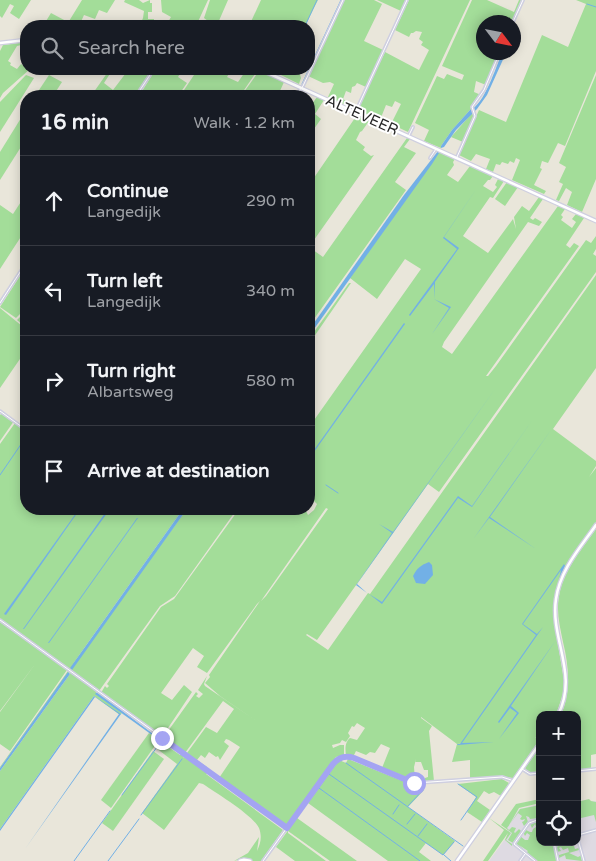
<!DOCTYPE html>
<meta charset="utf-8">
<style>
body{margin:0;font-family:"Varela Round",sans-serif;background:#20242c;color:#f1f3f6}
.controls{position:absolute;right:15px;bottom:15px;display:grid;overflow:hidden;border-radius:10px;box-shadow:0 2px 12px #0003}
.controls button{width:45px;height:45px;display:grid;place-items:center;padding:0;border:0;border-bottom:1px solid #363941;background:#171b24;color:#f1f3f6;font:25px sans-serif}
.compass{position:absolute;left:476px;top:15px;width:45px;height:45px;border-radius:50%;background:#171b24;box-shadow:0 2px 12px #0003;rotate:122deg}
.stop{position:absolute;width:15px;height:15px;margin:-11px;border:4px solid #a4a4f2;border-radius:50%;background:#fff}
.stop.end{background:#a4a4f2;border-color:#fff;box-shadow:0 1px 5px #0008}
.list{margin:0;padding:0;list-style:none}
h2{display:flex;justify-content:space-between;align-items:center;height:65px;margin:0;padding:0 20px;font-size:21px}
h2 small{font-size:16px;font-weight:400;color:#9ea1a6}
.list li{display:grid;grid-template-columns:32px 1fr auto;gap:15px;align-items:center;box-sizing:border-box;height:90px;padding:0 20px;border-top:1px solid #363941}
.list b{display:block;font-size:19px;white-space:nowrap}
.list p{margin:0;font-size:16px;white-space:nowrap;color:#9ea1a6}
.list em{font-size:16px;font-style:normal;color:#9ea1a6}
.icon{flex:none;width:28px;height:28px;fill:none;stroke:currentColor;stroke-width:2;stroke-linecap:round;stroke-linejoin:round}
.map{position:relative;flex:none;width:596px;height:861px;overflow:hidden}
.search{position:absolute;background:#171b24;box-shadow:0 2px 12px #0003;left:20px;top:20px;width:295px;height:55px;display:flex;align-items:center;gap:12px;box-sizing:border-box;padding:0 18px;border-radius:20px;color:#9ea1a6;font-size:19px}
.panel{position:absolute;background:#171b24;box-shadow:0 2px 12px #0003;left:20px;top:90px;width:295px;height:425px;border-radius:20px}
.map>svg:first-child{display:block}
.industrial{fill:#dedae2}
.green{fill:#a3dd99;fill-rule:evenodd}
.water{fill:#72b0e6}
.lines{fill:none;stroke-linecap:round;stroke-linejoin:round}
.stream{stroke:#72b0e6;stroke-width:1}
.minor-casing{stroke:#cfcfe0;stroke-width:4}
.tertiary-casing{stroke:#cfcfe0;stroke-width:5}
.secondary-casing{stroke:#cfcfe0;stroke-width:5.5}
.minor{stroke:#fff;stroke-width:1}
.tertiary{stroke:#fff;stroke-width:2.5}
.secondary{stroke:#fff;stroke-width:3}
.route{stroke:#a4a4f2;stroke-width:6}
.labels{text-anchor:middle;stroke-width:4;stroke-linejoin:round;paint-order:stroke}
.street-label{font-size:15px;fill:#272727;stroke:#fff}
</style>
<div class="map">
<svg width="596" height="861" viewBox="0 0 596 861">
<rect width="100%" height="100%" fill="#e9e6da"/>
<polygon class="industrial" points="577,801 596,801 596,861 489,861 508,835 507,827 519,809 540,804 540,842 577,842"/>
<g class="green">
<polygon points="0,0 31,0 19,19 10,13 14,6 10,4 2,18 0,16"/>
<polygon points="82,0 115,0 107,13 99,10 95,19 84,15 79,26 66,26"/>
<polygon points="125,0 139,0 143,3 150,0 150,3 152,3 152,12 148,12 148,19 154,19 154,25 140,25 143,18 144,11 124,2"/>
<polygon points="161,0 208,0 196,26 173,26 167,24 171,17 162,12"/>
<polygon points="210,0 228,0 218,23 214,21 211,26 206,26 208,21 204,18"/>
<polygon points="261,0 318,0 305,26 249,26"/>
<polygon points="343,0 374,0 382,4 364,41 383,50 366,87 357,83 355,86 352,87 351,93 346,91 343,99 348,102 346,105 328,97 334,84 330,82 323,83 308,76"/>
<polygon points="377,0 406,0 401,11"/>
<polygon points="409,0 470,0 408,132 391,124 401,104 395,101 392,107 386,105 380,120 361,112 358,108 385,52 419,70 429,50 421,45 423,42 419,39 422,32 416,31 413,33 411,33 409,37 395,30"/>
<polygon points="472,0 487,0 514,12 519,0 521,0 512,22 484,22 484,52 499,53 486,85 476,81 474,92 481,95 471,107 472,110 470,110 452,130 441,146 441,148 424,141 429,130 415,123 437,76 444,79 447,74 462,80 464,75 442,66"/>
<polygon points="576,0 596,0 596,71 565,146 558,143 548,163 542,161 540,168 542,169 534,185 546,191 544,194 512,180 520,160 516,158 514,163 510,161 508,164 502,162 500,165 496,164 493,172 486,169 490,159 476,154 471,161 459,155 479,110 506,122 542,35 568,47 586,4"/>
<polygon points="51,13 66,21 63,26 57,26 56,24 51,24 51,26 43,26"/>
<polygon points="26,42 26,44 17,46 8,61 11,63 10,65 17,69 21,64 24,66 26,63 26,69 30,69 3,93 0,98 0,51 3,45"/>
<polygon points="110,69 113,69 104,83 113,90 129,69 152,69 134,96 91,96"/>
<polygon points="160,69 183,69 178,77 187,83 178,96 139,96 154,72 157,74"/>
<polygon points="198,69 213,69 218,72 220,69 232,69 227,77 238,82 247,69 254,69 257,71 240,96 180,96"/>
<polygon points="284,69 293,69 299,71 301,78 299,84 281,75"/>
<polygon points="259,71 284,82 280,91 289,96 241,96"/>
<polygon points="26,75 34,78 0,132 0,102"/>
<polygon points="49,75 62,82 53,96 35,96"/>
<polygon points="596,75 596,179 582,212 567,205 572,192 566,188 559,201 556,200 563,184 559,182 566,167 559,163"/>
<polygon points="317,97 324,100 315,114 321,119 309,136 309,108"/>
<polygon points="26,110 26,139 0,180 0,152"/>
<polygon points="473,112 474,117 463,142 451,137"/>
<polygon points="357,115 369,121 362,131 360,132 356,140 365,147 363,150 371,156 374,155 309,247 323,257 407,138 410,139 404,147 416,153 395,182 406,190 309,326 309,185"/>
<path d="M 439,152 L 455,159 L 453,162 L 454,165 L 447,175 L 458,182 L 470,166 L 493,176 L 490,180 L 488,180 L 483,186 L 493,192 L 497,187 L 495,185 L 498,179 L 504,181 L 493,198 L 490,197 L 463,236 L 488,253 L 513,219 L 516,229 L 514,217 L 522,206 L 529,211 L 539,197 L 543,199 L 530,218 L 533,220 L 535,218 L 542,222 L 539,226 L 528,222 L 444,342 L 442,347 L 452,354 L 558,206 L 565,209 L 561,215 L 563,217 L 561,220 L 572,228 L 576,222 L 572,219 L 576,214 L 584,218 L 566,245 L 570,248 L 574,243 L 579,246 L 486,376 L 488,376 L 496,366 L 586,240 L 591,243 L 596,236 L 596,249 L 593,254 L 596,256 L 596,272 L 439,492 L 428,484 L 317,640 L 307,634 L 306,635 L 328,650 L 368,593 L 370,594 L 596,275 L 596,368 L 553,429 L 596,461 L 596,466 L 589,477 L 596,468 L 596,524 L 564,570 L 555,598 L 553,615 L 564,680 L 563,694 L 556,715 L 540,715 L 540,736 L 535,738 L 540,738 L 540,739 L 513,778 L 498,776 L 470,778 L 470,760 L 452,762 L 457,744 L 494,741 L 457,744 L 421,717 L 421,718 L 432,726 L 429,731 L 434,781 L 425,782 L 425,778 L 428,777 L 428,770 L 424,770 L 421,762 L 415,762 L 416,759 L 414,767 L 415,781 L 413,781 L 382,768 L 390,748 L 381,744 L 375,753 L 370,752 L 366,755 L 356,751 L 353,757 L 346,755 C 345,749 345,742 350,738 L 357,740 L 365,728 L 357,723 L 354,727 L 352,726 L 348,733 L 350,736 L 346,742 L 342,740 L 340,743 L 332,745 L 333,748 L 340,745 L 344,745 L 344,755 L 336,757 L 286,827 L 219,778 L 240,747 L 229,740 L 226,739 L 224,742 L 229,746 L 220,760 L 218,756 L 216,757 L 209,752 L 205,758 L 201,755 L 197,760 L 207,767 L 206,769 L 187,755 L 187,753 L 206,727 L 217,733 L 234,709 L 223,701 L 185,753 L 163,738 L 196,692 L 198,694 L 196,696 L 199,698 L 203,694 L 198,690 L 207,676 L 204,684 L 205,686 L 258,722 L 220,696 L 205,683 L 210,677 L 209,675 L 260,601 L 257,604 L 207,673 L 197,667 L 204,656 L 193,648 L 161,693 L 172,700 L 184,685 L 192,692 L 162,737 L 101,693 L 105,686 L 107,688 L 109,686 L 107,684 L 161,607 L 174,599 L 239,509 L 308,509 L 306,511 L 308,515 L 314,510 L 317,504 L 314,501 L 309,507 L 309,422 L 312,423 L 421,269 L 405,259 L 377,299 L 350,278 ZM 326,508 L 328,509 L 266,596 L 261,601 Z"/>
<polygon points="507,182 518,187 505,206 495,199"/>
<polygon points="26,194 26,229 0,269 0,205 13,214"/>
<polygon points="20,276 26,280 26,308 16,318 0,307"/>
<polygon points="349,283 351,283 309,344 309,339"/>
<polygon points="0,308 22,326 23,325 17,320 21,316 21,318 24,321 26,318 26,353 22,356 0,388"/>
<polygon points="2,413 14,421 0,441 0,415"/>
<polygon points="15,423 26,431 26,509 183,509 70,668 187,509 237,509 175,596 160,606 99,691 0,619 0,444"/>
<path d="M 596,529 L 596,754 L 591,755 L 591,769 L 577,770 L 577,715 L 561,715 C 571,691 569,667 563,642 C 560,627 556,612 559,596 C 563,571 581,550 596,529 Z"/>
<polygon points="0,622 67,670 10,751 0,744 0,712 36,663 0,711"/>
<polygon points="68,671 70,672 96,691 96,694 122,713 120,715 94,696 0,829 0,771 70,674 69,672 0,768 0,767"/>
<polygon points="149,733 159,740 111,808 101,800"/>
<path d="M 160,741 L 180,755 L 182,754 L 184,758 L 185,756 L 205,772 L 205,771 L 208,773 L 206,774 L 283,830 L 261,861 L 252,861 L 244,858 L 234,861 L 248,853 L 259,837 L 257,851 C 261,843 262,836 259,828 C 253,815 216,793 203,784 L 199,783 L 164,830 L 142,813 L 177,764 L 156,748 Z"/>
<path d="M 540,747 L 540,773 C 534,773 528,773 525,768 Z"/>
<polygon points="153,751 164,759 113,831 102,823"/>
<polygon points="348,759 410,784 419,786 424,790 408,807 455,841 443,855 426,843 419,852 431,861 388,861 308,803 339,760 346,763"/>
<polygon points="502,779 509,783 501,796 494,792 489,794 484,791 477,801 490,810 482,822 467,812 476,797 458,784"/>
<polygon points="540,799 540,803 519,808 508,827 520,809 540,805 540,814 538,817 540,818 530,819 529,817 526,816 528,822 524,826 522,822 524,821 525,819 522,820 520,819 522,816 518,813 507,828 509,830 512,827 516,828 514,832 515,833 519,829 521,831 513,843 508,840 512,833 501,825 516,804"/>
<polygon points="589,799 591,801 596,802 596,822 594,815 577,819 577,802"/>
<polygon points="297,818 357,861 330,861 288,831 288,833 326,861 295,861 276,847"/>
<polygon points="489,818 511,833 506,840 512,844 512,846 505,840 508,833 488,861 483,861 504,830"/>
<polygon points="540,820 540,842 553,842 557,861 538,861 526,853 528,851 519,845 523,849 523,850 515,845 520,836 525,840 528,840 530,835 527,833 525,836 523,832 527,828 526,830 530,832 532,832 533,829 536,827 535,824 532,828 530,824 528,826 528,825 531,822"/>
<polygon points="567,843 568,846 574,846 575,849 579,848 579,850 569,853 578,857 580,856 580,853 582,861 566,859 565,855 559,858 558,854 559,855 569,852 568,848 563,850 561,847 559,848 561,851 557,852 556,847"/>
</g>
<g class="water">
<path d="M 502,53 L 506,53 L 487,95 L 477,109 L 456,130 L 444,147 L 441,148 L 441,146 L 452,130 L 470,110 C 484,105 496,67 502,53 Z"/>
<polygon points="438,151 439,153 432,164 309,336 309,330 404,195"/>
<polygon points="477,188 444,237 459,248 435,282 434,299 451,307 432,334 449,308 434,299 434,284 410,316 409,315 457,249 443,238"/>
<polygon points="404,323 405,324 309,459 309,457"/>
<polygon points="495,389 357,584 367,593 356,585 392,533 379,524 393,532"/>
<polygon points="533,419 472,507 458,498 382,604 369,594 382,602 458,496 472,506"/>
<polygon points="551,430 490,517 536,549 489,518 474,538"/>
<polygon points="79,509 80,509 6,615 4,614"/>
<polygon points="108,509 110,509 24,629 23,629"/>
<polygon points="183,509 187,509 72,670 70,668 85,647"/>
<polygon points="137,518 138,518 49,643 48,643"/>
<path d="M 429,562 L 432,565 L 433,575 L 425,584 L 416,583 L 413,576 C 417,568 421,565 429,562 Z"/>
<polygon points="564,564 565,566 559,580 561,570 523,624 537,634 543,627 462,743 494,742 458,745 457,744 460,744 536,635 522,624"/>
<polygon points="556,640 511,706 519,713 499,739 517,713 510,708 499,723 498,722"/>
<polygon points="68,672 70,674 0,771 0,768"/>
<polygon points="97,692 160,739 159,740 95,694"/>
<polygon points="94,696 121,714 25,849 119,714 95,697 0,831 0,829"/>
</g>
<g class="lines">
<g class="stream">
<polyline points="587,4 596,7"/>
<polyline points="305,26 317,0"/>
<polyline points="302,84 341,0"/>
<polyline points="0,475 26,437"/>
<polyline points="326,485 338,493"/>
<polyline points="346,763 463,846"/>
<polyline points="329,774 443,855 454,842"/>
<polyline points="458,784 477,797 461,820"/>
<polyline points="319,788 420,861"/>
<polyline points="122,795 160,743"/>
<polyline points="408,806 423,790"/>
<polyline points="393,814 399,805"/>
<polyline points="141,815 182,759"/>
<polyline points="407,824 415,814"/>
<polyline points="418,836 427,824"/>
<polyline points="444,855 451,861"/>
<polyline points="74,861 110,811"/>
<polyline points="108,861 139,819"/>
</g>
<g class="minor-casing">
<g id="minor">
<polyline points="513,22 523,0"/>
<polyline points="136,96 154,69"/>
<polyline points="295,96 303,86 343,0"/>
<polyline points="356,111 407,0"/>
<polyline points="409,135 413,127"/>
<polyline points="457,157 475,116 472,107 484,90 500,52"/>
<polyline points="430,158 436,149"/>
<polyline points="0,303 26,263"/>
<polyline points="0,411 26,430"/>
<polyline points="0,620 287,828"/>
<polyline points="522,769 530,774 540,773"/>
<polyline points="577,771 596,769"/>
<polyline points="578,835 596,830"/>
<polyline points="577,836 584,861"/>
<polyline points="554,842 558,861"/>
<path d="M 263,861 L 333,764 C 339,757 345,755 354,758 L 416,783 L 502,777 L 511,780"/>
<polyline points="520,861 525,854"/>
<polyline points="535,861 514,844 529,823 540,819"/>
</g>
</g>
<g class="tertiary-casing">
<g id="tertiary">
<polyline points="133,26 156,26"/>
<polyline points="0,43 26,40"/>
<polyline points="259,69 596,221"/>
<path d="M 558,715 C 579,674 550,639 556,599 C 560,570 580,548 596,525"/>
<polyline points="457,861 540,743"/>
</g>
</g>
<g class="secondary-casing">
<polyline id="secondary" points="240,861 244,860 250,861"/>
</g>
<use href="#minor" class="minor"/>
<use href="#tertiary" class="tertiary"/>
<use href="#secondary" class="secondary"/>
</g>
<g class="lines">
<path class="route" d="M 162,738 L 287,828 L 333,764 C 339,757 345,755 354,758 L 414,783"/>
</g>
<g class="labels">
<g class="street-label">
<text transform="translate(362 115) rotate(24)" y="5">ALTEVEER</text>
</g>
</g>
</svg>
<div class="controls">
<button>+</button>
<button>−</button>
<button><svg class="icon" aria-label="locate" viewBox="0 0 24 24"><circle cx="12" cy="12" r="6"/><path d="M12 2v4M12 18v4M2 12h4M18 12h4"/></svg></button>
</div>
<svg class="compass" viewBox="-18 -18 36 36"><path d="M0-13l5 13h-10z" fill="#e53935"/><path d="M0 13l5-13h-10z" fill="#9ea1a6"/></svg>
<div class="stop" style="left:414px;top:783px"></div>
<div class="stop end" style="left:162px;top:738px"></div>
<div class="search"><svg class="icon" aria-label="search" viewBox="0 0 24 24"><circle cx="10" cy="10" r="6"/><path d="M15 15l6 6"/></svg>Search here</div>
<section class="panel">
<h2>16 min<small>Walk · 1.2 km</small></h2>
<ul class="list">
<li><svg class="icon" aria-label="ahead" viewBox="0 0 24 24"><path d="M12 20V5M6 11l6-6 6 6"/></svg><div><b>Continue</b><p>Langedijk</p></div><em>290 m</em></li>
<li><svg class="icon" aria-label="left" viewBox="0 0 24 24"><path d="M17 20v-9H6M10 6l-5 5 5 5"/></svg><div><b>Turn left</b><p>Langedijk</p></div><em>340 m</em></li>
<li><svg class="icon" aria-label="right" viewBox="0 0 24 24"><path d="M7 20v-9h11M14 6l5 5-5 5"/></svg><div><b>Turn right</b><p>Albartsweg</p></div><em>580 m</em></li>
<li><svg class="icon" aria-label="arrive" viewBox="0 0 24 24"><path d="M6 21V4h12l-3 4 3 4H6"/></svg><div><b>Arrive at destination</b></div></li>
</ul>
</section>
</div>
